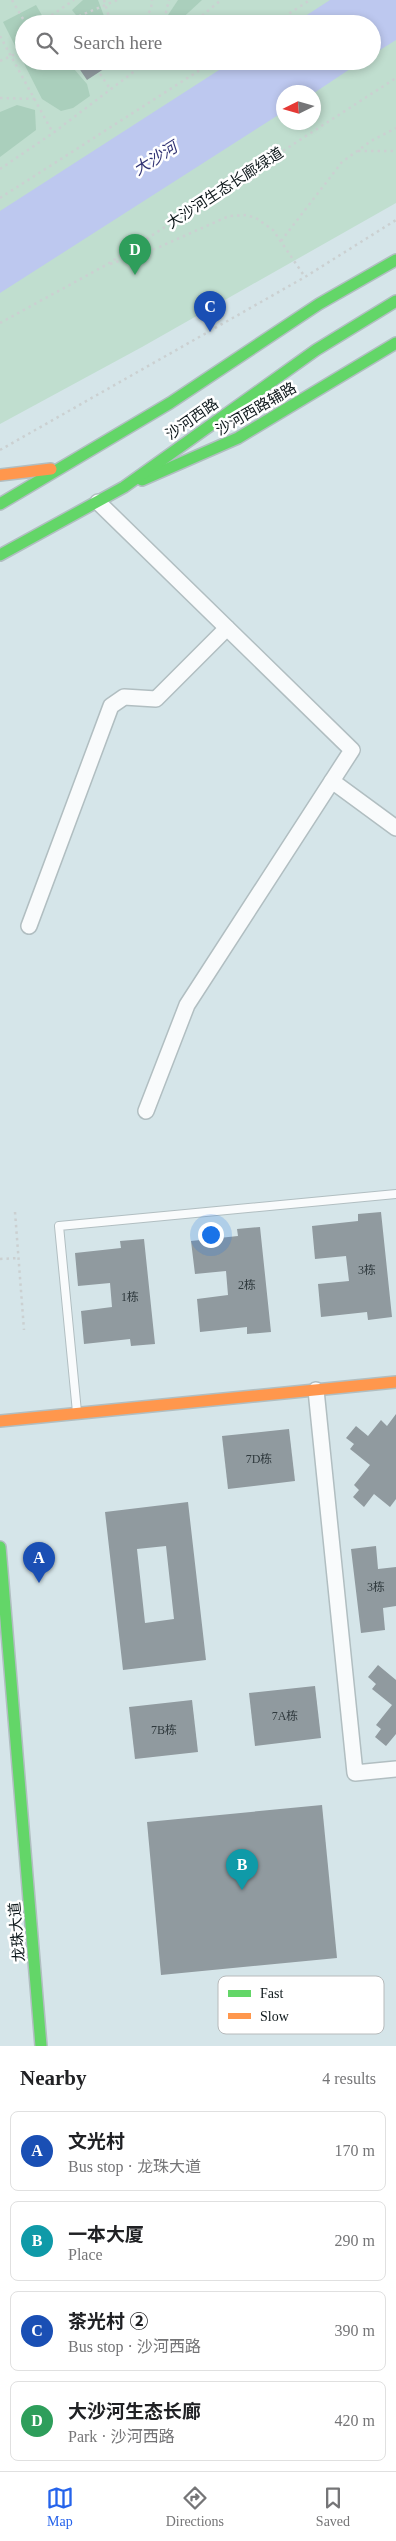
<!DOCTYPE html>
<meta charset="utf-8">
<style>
body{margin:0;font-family:"Times New Roman","Noto Sans SC",serif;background:#f2f2f2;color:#202124}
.compass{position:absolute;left:276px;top:85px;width:45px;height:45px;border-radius:50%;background:#fff;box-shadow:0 2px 8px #0003;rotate:265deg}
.you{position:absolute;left:210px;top:1234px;width:18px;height:18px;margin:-12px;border:4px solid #fff;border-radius:50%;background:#1a73e8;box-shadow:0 0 0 8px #1a73e833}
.badge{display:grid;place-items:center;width:32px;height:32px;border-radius:50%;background:#2563eb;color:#fff;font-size:16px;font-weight:700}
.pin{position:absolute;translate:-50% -41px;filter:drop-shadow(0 1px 2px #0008)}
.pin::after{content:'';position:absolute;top:26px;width:18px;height:15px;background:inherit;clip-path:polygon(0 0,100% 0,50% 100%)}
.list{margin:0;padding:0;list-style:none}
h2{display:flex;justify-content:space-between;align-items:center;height:65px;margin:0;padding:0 20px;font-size:21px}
h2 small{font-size:16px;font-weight:400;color:#757577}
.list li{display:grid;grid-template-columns:32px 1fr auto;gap:15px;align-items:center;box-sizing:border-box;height:80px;margin:0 10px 10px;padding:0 10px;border:1px solid #e0e0e0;border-radius:8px}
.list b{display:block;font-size:19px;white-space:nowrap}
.list p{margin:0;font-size:16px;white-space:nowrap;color:#757577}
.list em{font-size:16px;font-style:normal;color:#757577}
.icon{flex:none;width:28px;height:28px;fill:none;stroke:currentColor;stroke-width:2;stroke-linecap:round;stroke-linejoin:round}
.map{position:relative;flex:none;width:396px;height:2046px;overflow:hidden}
.search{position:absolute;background:#fff;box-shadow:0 2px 8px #0003;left:15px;right:15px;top:15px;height:55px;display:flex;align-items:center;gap:12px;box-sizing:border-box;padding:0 18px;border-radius:28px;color:#757577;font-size:19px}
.sheet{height:425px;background:#fff}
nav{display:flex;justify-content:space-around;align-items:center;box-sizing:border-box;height:70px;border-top:1px solid #e0e0e0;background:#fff;font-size:14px;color:#757577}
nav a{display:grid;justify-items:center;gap:2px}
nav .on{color:#2563eb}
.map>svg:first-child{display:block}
.green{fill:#c0decf;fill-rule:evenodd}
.forest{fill:#aacfbc}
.water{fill:#bdc8ef}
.building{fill:#909a9f;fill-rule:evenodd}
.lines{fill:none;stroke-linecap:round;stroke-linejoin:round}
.lane-casing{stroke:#b1bec1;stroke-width:10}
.street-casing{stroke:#b1bec1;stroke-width:18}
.fast-casing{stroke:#b1bec1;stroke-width:14}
.slow-casing{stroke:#b1bec1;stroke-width:14}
.path{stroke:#cbd0d1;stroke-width:2.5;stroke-dasharray:2.5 4;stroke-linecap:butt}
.lane{stroke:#f9fbfc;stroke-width:8}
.street{stroke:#f9fbfc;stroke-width:15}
.fast{stroke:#63d668;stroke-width:11}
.slow{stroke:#ff974d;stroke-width:11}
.path-bridge{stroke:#cbd0d1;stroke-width:2.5;stroke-dasharray:2.5 4;stroke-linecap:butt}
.labels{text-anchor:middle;stroke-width:5;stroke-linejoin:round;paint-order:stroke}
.number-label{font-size:12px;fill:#2e383c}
.street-label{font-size:15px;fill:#0e181b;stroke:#fff}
.water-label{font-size:16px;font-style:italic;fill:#323474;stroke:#fff}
.key{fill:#fff;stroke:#b7babb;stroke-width:1}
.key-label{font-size:14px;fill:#0e181b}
</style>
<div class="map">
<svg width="396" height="2046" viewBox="0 0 396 2046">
<rect width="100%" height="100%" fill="#d5e5e9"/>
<path class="green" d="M 0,0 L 396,0 L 396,203 L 142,347 L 0,424 ZM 24,24 L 372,24 L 372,61 L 24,61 ZM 284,92 L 314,92 L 314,122 L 284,122 Z"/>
<g class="forest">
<polygon points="83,0 98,0 107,24 83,24 72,10"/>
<polygon points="178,0 202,0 176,24 162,24"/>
<polygon points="36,5 47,24 24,24 24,61 75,61 74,69 87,84 90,96 73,108 61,111 42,99 3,22"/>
<polygon points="17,105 35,110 36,130 0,157 0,112"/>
</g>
<g class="water">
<polygon points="330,0 396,0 396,40 372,55 372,24 293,24"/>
<polygon points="233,61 362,61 314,93 284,92 283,112 0,293 0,211"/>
</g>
<g class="building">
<polygon points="74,61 116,61 87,80"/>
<polygon points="381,1212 392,1317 368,1320 367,1312 321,1317 318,1284 349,1281 346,1256 315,1259 312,1226 358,1221 358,1214"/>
<polygon points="260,1227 271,1332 247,1334 247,1327 200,1332 197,1299 228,1295 226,1271 195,1274 191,1241 238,1236 237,1229"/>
<polygon points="144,1239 155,1344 131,1346 130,1339 84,1344 81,1311 112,1307 110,1283 78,1286 75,1253 121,1248 120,1241"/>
<polygon points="396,1414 396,1499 390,1507 374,1494 364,1507 353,1497 359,1490 354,1485 370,1465 350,1449 354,1444 346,1438 356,1426 368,1436 381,1420 387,1426"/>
<polygon points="289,1429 295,1481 228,1489 222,1436"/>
<path d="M 188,1502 L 206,1660 L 123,1670 L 105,1512 ZM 166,1546 L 174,1619 L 145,1623 L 137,1549 Z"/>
<polygon points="376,1546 378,1569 396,1567 396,1606 383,1608 385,1630 361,1633 351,1549"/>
<polygon points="378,1665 396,1680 396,1734 386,1746 375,1737 381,1729 376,1725 392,1705 372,1689 376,1684 368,1677"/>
<polygon points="315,1686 321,1738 255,1746 249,1693"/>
<polygon points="192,1700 198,1752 135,1759 129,1707"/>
<polygon points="322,1805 337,1958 161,1975 147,1822"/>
</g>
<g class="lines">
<g class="lane-casing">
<polyline id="lane" points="77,1412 59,1226 396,1194"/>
</g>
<g class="street-casing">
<g id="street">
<polyline points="98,502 352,750 187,1005 146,1111"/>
<polyline points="332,781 396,828"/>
<polyline points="29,926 111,706 124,697 156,699 227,628"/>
<polyline points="316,1390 355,1773 396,1769"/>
</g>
</g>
<g class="fast-casing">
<g id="fast">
<polyline points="142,480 238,438 396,343"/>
<polyline points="0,504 170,403 319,304 396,260"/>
<polyline points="0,555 124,487 316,350 396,301"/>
<polyline points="0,1547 41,2046"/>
</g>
</g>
<g class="slow-casing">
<g id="slow">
<polyline points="0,475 51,469"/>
<polyline points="0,1421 396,1382"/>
</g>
</g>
<g class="path">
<polyline points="12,0 26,24"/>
<polyline points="117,0 77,17 120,24"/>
<polyline points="46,19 74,0"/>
<polyline points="46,19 57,24"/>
<polyline points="67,24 77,17"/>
<polyline points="142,24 151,9 152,0"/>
<polyline points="159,24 165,16 169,0"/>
<polyline points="192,24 221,0"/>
<polyline points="273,24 310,0"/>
<polyline points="0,36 53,133"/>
<polyline points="0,61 24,50"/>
<polyline points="100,74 111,90"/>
<polyline points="0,98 35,99"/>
<polyline points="358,151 396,151"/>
<polyline points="0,169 53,133 148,61"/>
<polyline points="0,198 214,61"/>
<polyline points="281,241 342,162 371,141 396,128"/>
<polyline points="110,264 148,252 229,216 246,215 256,218 273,230 305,277"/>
<polyline points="0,323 106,265 396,78"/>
<polyline points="0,450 305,277 396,220"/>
<polyline points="15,1212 24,1330"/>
<polyline points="0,1259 18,1258"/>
</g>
<use href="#lane" class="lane"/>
<use href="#street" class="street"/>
<use href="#fast" class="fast"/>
<use href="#slow" class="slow"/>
<polyline class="path-bridge" points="104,0 109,17 115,24"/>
</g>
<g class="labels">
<g class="number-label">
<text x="367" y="1274">3栋</text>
<text x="247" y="1289">2栋</text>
<text x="130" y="1301">1栋</text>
<text x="259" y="1463">7D栋</text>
<text x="376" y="1591">3栋</text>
<text x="285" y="1720">7A栋</text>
<text x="164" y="1734">7B栋</text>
</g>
<g class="street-label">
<text transform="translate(225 188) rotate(-33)" y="5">大沙河生态长廊绿道</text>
<text transform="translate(256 409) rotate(-30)" y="5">沙河西路辅路</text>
<text transform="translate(192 419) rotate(-35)" y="5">沙河西路</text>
<text transform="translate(17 1932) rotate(-95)" y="5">龙珠大道</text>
</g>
<g class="water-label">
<text transform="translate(155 158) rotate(-32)" y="6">大沙河</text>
</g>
</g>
<rect x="218" y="1976" width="166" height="58" rx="8" class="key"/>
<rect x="228" y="1990" width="23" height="7" fill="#63d668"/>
<rect x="228" y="2013" width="23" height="6" fill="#ff974d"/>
<g class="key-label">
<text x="260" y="1998">Fast</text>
<text x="260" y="2021">Slow</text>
</g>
</svg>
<svg class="compass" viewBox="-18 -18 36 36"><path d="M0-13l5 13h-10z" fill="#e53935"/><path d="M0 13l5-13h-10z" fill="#757577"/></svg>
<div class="you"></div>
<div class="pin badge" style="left:39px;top:1583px;background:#1a4fb4">A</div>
<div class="pin badge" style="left:242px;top:1890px;background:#0f9aa8">B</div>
<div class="pin badge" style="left:210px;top:332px;background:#1a4fb4">C</div>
<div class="pin badge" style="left:135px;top:275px;background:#2e9e5b">D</div>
<div class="search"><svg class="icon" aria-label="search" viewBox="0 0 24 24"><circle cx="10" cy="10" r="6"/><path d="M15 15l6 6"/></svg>Search here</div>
</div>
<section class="sheet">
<h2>Nearby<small>4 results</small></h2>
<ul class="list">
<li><span class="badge" style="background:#1a4fb4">A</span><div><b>文光村</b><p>Bus stop · 龙珠大道</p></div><em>170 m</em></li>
<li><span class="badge" style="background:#0f9aa8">B</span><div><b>一本大厦</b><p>Place</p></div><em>290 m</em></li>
<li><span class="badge" style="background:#1a4fb4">C</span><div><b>茶光村 ②</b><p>Bus stop · 沙河西路</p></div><em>390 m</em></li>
<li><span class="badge" style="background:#2e9e5b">D</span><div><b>大沙河生态长廊</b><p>Park · 沙河西路</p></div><em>420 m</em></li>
</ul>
</section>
<nav>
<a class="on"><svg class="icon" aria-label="map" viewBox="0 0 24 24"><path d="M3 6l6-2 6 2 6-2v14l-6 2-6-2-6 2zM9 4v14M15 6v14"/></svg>Map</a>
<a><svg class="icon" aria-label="directions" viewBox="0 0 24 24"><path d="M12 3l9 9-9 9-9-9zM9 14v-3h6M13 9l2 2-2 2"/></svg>Directions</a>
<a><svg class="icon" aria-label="saved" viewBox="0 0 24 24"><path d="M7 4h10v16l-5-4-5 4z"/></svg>Saved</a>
</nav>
